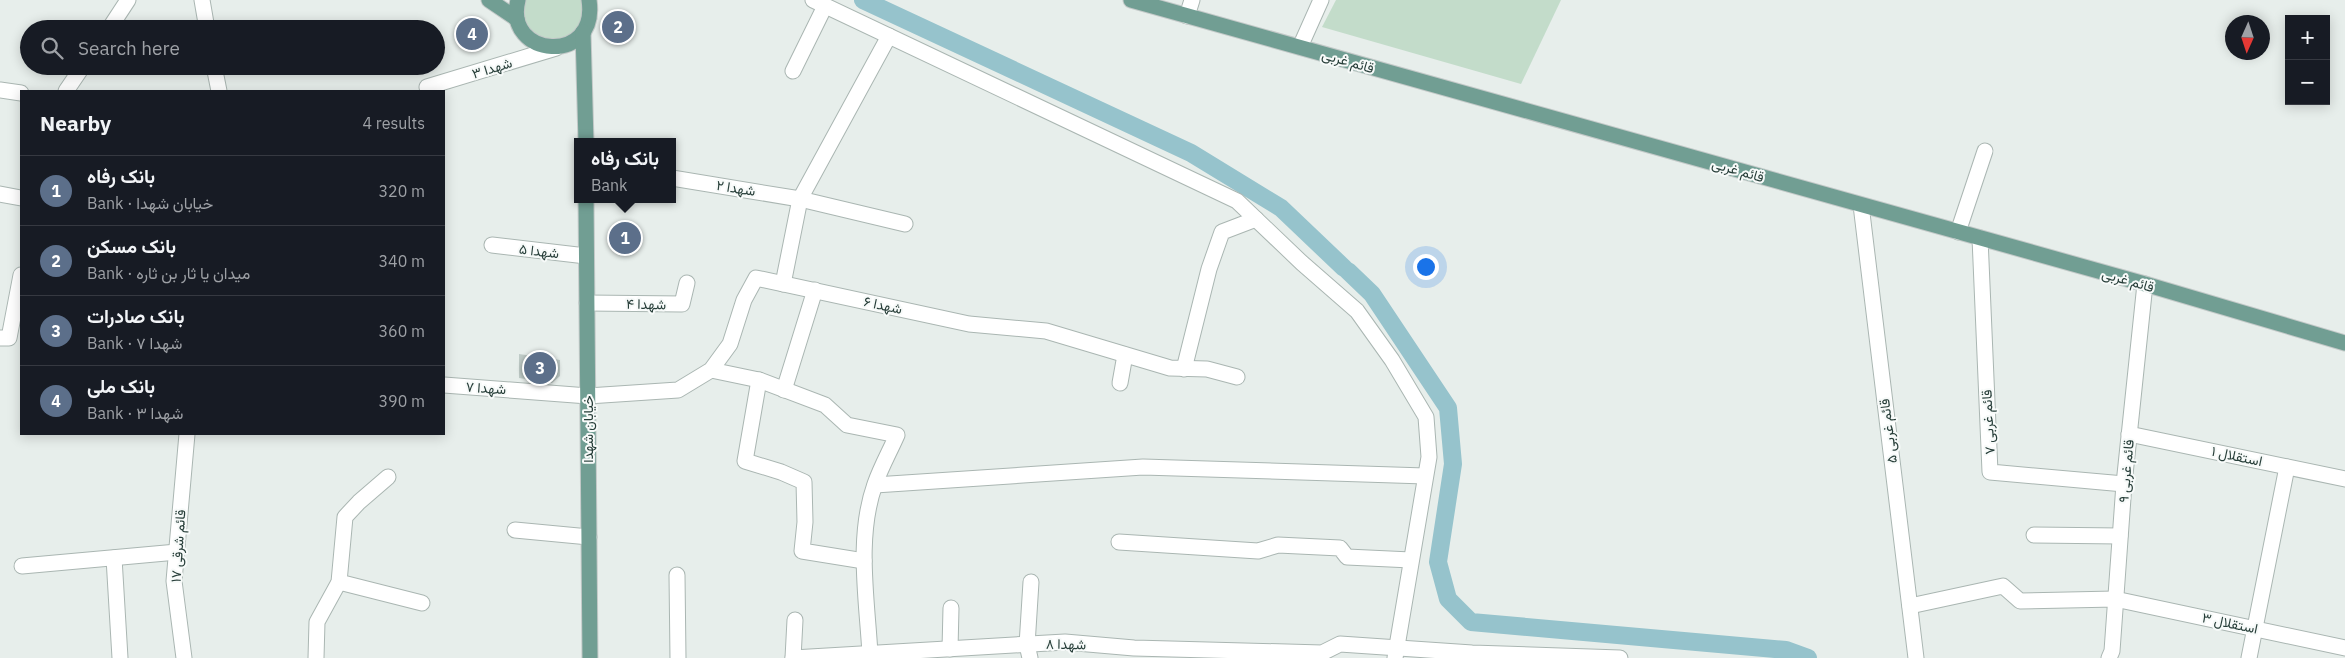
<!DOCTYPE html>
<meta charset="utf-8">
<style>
body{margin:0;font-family:"IBM Plex Sans",Vazirmatn,sans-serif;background:#20242c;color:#f1f3f6}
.controls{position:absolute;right:15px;top:15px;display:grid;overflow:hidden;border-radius:0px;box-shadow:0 2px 12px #0003}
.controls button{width:45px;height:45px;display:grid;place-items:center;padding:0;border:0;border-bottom:1px solid #363941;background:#171b24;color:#f1f3f6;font:25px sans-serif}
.compass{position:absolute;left:2225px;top:15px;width:45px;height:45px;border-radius:50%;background:#171b24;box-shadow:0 2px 12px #0003;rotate:183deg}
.you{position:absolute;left:1425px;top:266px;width:18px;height:18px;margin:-12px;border:4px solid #fff;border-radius:50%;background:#1a73e8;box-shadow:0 0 0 8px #1a73e833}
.badge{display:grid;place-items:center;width:32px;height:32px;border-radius:50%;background:#2563eb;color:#fff;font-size:16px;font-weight:700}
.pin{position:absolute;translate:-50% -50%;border:2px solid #fff;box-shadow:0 1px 5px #0006}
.popup{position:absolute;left:574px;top:138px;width:102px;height:65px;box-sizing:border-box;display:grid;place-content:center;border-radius:0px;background:#171b24;filter:drop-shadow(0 1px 4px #0005);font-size:16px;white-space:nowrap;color:#9ea1a6}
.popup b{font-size:19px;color:#f1f3f6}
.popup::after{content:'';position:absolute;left:50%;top:100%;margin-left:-10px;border:10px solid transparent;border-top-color:#171b24}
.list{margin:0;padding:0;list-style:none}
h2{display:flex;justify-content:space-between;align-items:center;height:65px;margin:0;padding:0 20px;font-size:21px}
h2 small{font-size:16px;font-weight:400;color:#9ea1a6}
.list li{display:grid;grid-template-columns:32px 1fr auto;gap:15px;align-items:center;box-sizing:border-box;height:70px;padding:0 20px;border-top:1px solid #363941}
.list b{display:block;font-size:19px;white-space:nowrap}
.list p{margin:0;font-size:16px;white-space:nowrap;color:#9ea1a6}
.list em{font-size:16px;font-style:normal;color:#9ea1a6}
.icon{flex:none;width:28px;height:28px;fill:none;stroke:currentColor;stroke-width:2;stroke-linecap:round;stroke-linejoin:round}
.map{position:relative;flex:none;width:2345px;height:658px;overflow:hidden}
.search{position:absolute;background:#171b24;box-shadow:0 2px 12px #0003;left:20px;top:20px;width:425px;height:55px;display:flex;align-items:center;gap:12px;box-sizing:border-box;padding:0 18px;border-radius:28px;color:#9ea1a6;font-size:19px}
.panel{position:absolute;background:#171b24;box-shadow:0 2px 12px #0003;left:20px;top:90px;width:425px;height:345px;border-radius:0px}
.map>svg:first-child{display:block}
.green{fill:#c3dcca}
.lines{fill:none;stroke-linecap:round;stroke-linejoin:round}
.canal{stroke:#96c3cc;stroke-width:18}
.building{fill:#bfcbc7}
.minor-casing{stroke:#aab6b2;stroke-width:17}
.major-casing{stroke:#c3c9c8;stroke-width:17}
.minor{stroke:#fff;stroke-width:15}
.major{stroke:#719e93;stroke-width:15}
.labels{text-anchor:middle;stroke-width:4;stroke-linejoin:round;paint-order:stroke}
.street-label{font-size:14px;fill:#273e39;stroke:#f7faf9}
</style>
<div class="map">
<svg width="2345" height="658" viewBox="0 0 2345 658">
<rect width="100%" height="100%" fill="#e7eeeb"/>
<g class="green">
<polygon points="522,0 582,0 584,7 580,27 564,40 543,41 526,29"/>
<polygon points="1336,0 1561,0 1521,84 1322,27"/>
</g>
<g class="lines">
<g class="canal">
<polyline points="863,0 1191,153 1281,208 1344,268"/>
<polyline points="1348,271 1372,294 1448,408 1453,464 1438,562 1448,599 1471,622 1786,650 1808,658"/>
</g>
</g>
<polygon class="building" points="519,354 560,360 560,376 552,383 519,378"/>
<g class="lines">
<g class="minor-casing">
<g id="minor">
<polyline points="202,0 207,29"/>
<polyline points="813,0 1237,201 1302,263 1357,311 1392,360 1426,417 1429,457 1395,658"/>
<polyline points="1187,16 1192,0"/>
<polyline points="109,29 128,0"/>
<polyline points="1300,47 1321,0"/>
<polyline points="214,66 219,91"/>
<polyline points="793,71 825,6"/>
<polyline points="427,87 556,48"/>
<polyline points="0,90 21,93"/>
<polyline points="66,91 83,66"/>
<polyline points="672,178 800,199 905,224"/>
<polyline points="0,194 21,198"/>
<polyline points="1861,205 1916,658"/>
<polyline points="1958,232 1985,151"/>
<polyline points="1980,238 1990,472 2124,484"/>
<polyline points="492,245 586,256"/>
<polyline points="783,284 800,199 889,36"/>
<polyline points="587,303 682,304 687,283"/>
<polyline points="0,338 9,338 21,275"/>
<polyline points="1184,369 1209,269 1222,232 1256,219"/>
<path d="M 711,370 L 759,380 L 825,405 L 847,425 L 897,435 C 890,451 881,467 875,484 C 856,537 867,599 870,654"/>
<polyline points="759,380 745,461 781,472 804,482 805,522 802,551 864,561"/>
<polyline points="1120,383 1125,355"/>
<polyline points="444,385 588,396 678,390 711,370 730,344 744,300 756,278 969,324 1046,331 1170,368 1207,369 1237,377"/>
<polyline points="784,390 815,290"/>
<polyline points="2129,434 2345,479"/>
<polyline points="875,485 1143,467 1425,476"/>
<polyline points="515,530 589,537"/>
<polyline points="2034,535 2120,536"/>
<polyline points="1119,542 1258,551 1278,545 1340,548 1347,557 1411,560"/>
<polyline points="114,558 120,658"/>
<polyline points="22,566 177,552"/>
<polyline points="677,575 678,658"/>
<polyline points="339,582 422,603"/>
<polyline points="1910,606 2003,586 2020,601 2115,599 2345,648"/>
<polyline points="950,649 951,608"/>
<polyline points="184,658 174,581 187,434"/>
<polyline points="316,658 317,622 339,582 345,517 359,502 388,477"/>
<polyline points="793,658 1065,642 1134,648 1322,653 1340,644 1472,653 1620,658"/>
<polyline points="793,658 795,620"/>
<polyline points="1030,658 1027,645 1031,582"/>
<polyline points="2109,658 2112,651 2124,484 2145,284"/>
<polyline points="2249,658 2287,467"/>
</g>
</g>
<g class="major-casing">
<g id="major">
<polyline points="489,0 517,19"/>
<path d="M 518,0 C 503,58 599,66 589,0"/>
<polyline points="1131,0 2145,284 2345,343"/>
<polyline points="583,32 586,142"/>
<polyline points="586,199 590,658"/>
</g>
</g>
<use href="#minor" class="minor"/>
<use href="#major" class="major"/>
</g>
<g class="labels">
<g class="street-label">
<text transform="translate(1348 61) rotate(16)" y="5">قائم غربی</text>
<text transform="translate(492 68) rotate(-17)" y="5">شهدا ۳</text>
<text transform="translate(1738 170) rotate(16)" y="5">قائم غربی</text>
<text transform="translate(736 188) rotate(9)" y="5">شهدا ۲</text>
<text transform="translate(539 251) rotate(7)" y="5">شهدا ۵</text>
<text transform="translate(2128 280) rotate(16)" y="5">قائم غربی</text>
<text transform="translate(646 304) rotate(1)" y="5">شهدا ۴</text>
<text transform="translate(883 305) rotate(12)" y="5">شهدا ۶</text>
<text transform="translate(486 388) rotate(4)" y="5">شهدا ۷</text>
<text transform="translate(1988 422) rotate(-93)" y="5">قائم غربی ۷</text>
<text transform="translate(588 429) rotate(-90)" y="5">خیابان شهدا</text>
<text transform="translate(1888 431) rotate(-97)" y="5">قائم غربی ۵</text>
<text transform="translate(2237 456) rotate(12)" y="5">استقلال ۱</text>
<text transform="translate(2126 471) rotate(-85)" y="5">قائم غربی ۹</text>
<text transform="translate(178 546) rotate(-86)" y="5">قائم شرقی ۱۷</text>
<text transform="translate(2230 623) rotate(12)" y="5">استقلال ۳</text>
<text transform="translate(1066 644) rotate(1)" y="5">شهدا ۸</text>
</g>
</g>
</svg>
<div class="controls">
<button>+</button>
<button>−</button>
</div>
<svg class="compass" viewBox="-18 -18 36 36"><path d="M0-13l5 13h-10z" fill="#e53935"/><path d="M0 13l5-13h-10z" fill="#9ea1a6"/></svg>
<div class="you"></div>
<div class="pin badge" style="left:625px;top:238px;background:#5c6f8a">1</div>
<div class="popup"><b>بانک رفاه</b>Bank</div>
<div class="pin badge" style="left:618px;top:27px;background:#5c6f8a">2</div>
<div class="pin badge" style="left:540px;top:368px;background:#5c6f8a">3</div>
<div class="pin badge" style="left:472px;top:34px;background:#5c6f8a">4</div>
<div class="search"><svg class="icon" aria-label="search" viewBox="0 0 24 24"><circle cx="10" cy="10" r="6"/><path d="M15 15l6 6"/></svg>Search here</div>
<section class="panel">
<h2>Nearby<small>4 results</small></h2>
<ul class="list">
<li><span class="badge" style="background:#5c6f8a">1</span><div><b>بانک رفاه</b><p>Bank · خیابان شهدا</p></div><em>320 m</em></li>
<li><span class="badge" style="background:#5c6f8a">2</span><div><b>بانک مسکن</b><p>Bank · میدان یا ثار بن ثاره</p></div><em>340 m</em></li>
<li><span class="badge" style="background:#5c6f8a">3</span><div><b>بانک صادرات</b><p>Bank · شهدا ۷</p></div><em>360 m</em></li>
<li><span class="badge" style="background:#5c6f8a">4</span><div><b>بانک ملی</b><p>Bank · شهدا ۳</p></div><em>390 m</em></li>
</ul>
</section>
</div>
